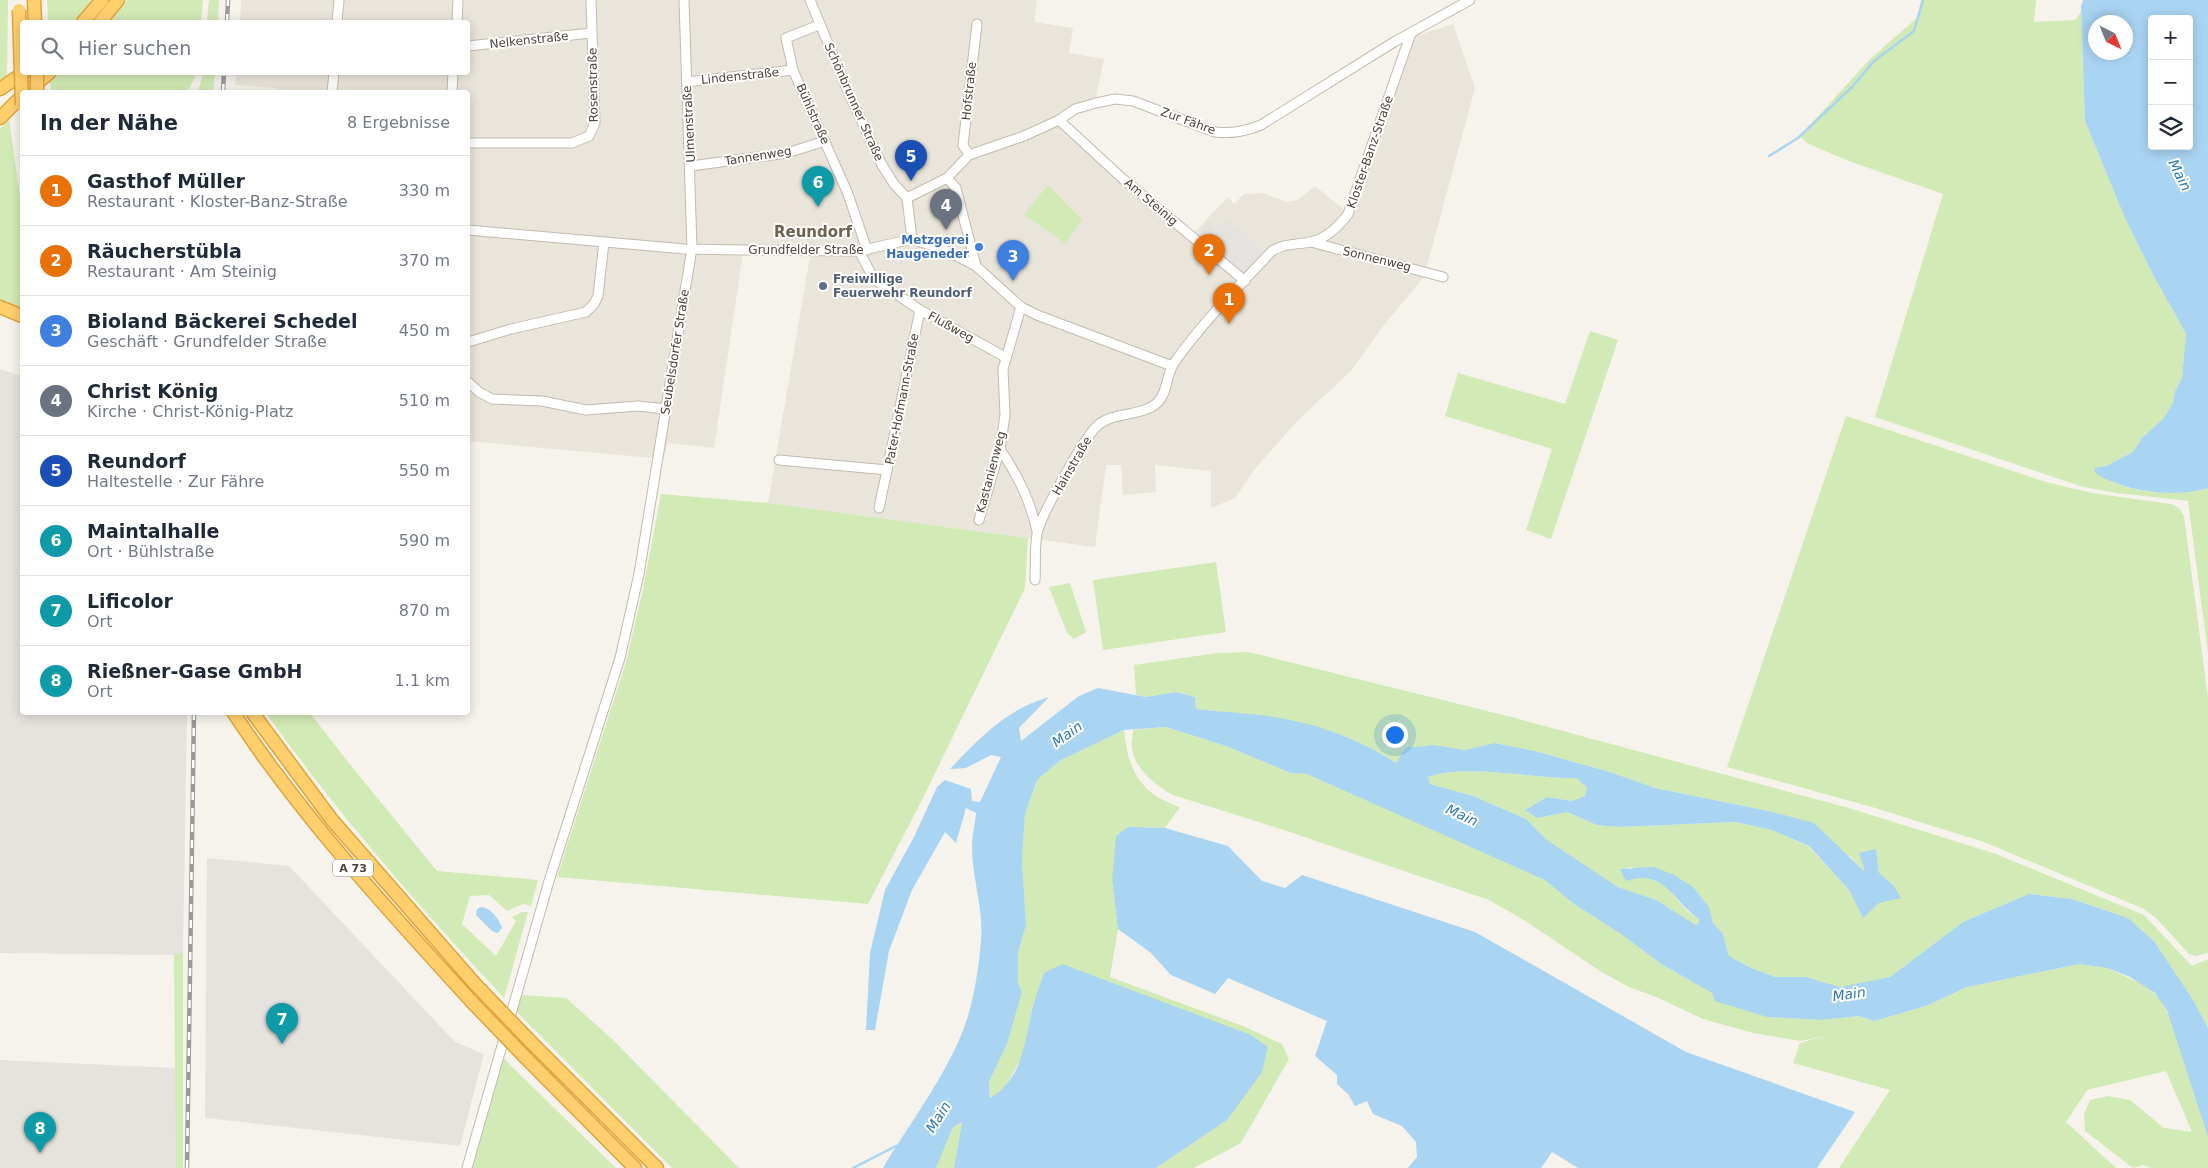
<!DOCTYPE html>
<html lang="de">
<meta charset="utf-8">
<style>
body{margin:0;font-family:"DejaVu Sans",sans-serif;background:#f2f2f3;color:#1f2937}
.controls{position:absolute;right:15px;top:15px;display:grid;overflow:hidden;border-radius:5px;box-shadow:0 2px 12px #0003}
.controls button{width:45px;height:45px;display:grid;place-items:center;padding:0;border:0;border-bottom:1px solid #e0e1e3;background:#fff;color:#1f2937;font:25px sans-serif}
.compass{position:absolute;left:2088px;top:15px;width:45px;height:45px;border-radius:50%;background:#fff;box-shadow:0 2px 12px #0003;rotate:137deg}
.you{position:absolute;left:1394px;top:734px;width:18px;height:18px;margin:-12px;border:4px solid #fff;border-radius:50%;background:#1a73e8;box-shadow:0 0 0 8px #1a73e833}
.badge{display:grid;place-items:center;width:32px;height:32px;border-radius:50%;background:#0b8043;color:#fff;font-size:16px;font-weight:700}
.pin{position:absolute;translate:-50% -41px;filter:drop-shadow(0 1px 2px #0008)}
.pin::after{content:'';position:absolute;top:26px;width:18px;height:15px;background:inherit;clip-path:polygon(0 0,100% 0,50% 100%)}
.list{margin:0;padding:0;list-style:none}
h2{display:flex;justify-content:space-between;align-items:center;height:65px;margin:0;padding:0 20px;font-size:21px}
h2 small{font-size:16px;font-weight:400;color:#747a83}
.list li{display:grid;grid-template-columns:32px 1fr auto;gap:15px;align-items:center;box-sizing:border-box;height:70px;padding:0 20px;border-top:1px solid #e0e1e3}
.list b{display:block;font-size:19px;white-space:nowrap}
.list p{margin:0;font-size:16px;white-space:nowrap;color:#747a83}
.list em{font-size:16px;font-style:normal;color:#747a83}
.icon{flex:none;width:28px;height:28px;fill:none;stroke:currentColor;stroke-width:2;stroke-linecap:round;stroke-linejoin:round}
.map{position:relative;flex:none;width:2208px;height:1168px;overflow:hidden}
.search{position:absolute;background:#fff;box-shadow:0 2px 12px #0003;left:20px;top:20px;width:450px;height:55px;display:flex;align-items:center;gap:12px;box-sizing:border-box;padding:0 18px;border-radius:5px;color:#747a83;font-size:19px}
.panel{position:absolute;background:#fff;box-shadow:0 2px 12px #0003;left:20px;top:90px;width:450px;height:625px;border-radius:5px}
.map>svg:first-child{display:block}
.residential{fill:#eae5da}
.industrial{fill:#e6e2dd}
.green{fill:#d2eab5}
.parking{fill:#e5e3e0}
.water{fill:#a9d4f2;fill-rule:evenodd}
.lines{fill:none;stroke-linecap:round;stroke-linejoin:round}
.stream{stroke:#a9d4f2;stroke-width:2.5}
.minor-casing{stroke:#c2bbae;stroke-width:11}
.highway-casing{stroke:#e0a43c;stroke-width:15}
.minor{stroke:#fff;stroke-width:9}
.highway{stroke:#ffcf6e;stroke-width:12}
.rail-casing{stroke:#9a9a9a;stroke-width:4.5}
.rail{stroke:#fff;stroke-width:2.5;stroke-dasharray:8;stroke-linecap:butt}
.highway-bridge-casing{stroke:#e0a43c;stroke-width:15;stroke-linecap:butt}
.highway-bridge{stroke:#ffcf6e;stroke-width:12}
.shop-dot{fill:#3f7fe0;stroke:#fff;stroke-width:2}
.service-dot{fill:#5c6f8a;stroke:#fff;stroke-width:2}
.labels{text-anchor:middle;stroke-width:4;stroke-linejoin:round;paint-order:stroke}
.shield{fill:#fff;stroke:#817c74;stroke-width:1}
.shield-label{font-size:11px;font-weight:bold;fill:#4b4439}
.street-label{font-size:12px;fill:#4b4439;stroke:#fff}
.shop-label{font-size:12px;font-weight:bold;fill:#366cbe;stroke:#fff;text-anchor:end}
.service-label{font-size:12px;font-weight:bold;fill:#4e5e75;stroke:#fff;text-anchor:start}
.water-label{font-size:14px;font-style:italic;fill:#2e7ab2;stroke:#fff}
.quarter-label{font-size:15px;font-weight:bold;fill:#6e6250;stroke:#fff}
</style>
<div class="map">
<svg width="2208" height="1168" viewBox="0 0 2208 1168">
<rect width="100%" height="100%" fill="#f6f3ec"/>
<polygon class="residential" points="241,0 1037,0 1034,22 1073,28 1069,53 1104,59 1096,97 1060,116 1191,236 1228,197 1234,204 1244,194 1263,193 1286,202 1298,200 1315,186 1348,213 1406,39 1453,24 1475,88 1424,277 1384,325 1351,371 1297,421 1254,470 1235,498 1211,508 1211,471 1155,465 1156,492 1123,495 1121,465 1106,465 1095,547 768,503 810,256 743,253 714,448 668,443 664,459 468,441 468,92 275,92 275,88 235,85 236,73 468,72 468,22 240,22"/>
<g class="industrial">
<polygon points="0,369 22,376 22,712 187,713 183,952 174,955 0,953"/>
<polygon points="207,858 289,866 455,1042 484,1054 460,1146 205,1118"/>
<polygon points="0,1060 176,1068 176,1168 0,1168"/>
</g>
<g class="green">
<polygon points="0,0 8,0 7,80 0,85"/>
<polygon points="47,0 96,0 78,22 48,22"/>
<polygon points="127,0 203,0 201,22 110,22"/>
<polygon points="209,0 219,0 218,22 207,22"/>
<path d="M 1921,0 L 2036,0 L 2034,22 L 2075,20 L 2081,12 L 2085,121 L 2125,218 L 2152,273 L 2186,334 L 2182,378 L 2175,391 L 2173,403 L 2164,418 L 2142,438 L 2133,452 L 2106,466 L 2094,469 C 2115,494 2179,497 2208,488 L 2208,654 L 2188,501 L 2117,493 L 2083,487 L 1875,417 L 1943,194 L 1846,160 L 1807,143 L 1800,136 L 1869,60 L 1918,17 Z"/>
<polygon points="60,73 60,72 197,73 189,89 182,92 51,92 50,81"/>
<polygon points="203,73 215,73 213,92 198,92"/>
<polygon points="9,119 22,211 22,309 0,303 0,129"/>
<polygon points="1048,185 1082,220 1065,243 1024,215"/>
<polygon points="1590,331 1618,340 1551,539 1526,530 1552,449 1445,416 1458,373 1565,404"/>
<polygon points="1846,416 2046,482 2092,493 2171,504 2179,508 2184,516 2208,698 2208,953 2195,956 2189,954 2157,919 2144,909 1984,842 1872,807 1727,767"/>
<polygon points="661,494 768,503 1028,538 1025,588 923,798 868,904 557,877 626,662 643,589"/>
<polygon points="1216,562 1226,632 1103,650 1093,580"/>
<polygon points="1070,583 1086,632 1074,639 1067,633 1049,587"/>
<path d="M 1249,652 L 1507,716 L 1849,808 L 1996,854 L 2144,915 L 2192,966 L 2208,959 L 2208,1028 L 2192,998 L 2154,941 L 2128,918 L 2072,899 L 2029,894 L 1963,922 L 1890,977 L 1865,984 L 1840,987 L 1806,977 L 1775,977 L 1749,967 L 1729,956 L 1723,934 L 1713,923 L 1709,907 L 1693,887 L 1631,867 L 1621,870 L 1637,877 L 1649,877 L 1663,883 L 1687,911 L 1699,919 L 1700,923 L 1696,925 L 1656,900 L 1618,887 L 1547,840 L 1526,819 L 1473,796 L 1430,784 L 1427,777 C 1473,763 1529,779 1576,778 L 1587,787 L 1585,796 L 1572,801 L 1547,797 L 1525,810 L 1537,818 L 1567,812 L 1597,825 L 1618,827 L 1734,822 L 1773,830 L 1808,846 L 1849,890 L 1863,918 L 1893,885 L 1879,874 L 1876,849 L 1866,874 L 1851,857 L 1768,811 L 1655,788 L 1613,773 L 1535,751 L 1494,743 L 1465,750 L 1434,745 L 1396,763 C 1336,722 1266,716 1196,709 L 1195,697 L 1176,692 L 1146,697 L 1136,695 L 1134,665 L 1217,653 Z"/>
<path d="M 266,713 L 310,713 L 348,762 L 437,871 L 538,880 L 531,906 L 523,904 L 507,911 L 489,895 L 470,896 L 462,924 L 496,956 L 516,921 L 512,917 L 522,912 L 528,912 L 504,998 C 419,907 338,814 266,713 Z"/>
<path d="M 1166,727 L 1226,746 L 1291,773 L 1307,774 L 1514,865 L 1545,880 L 1574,904 L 1621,934 L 1661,964 L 1712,993 L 1713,996 L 1767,1017 L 1821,1020 L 1859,1016 L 1874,1021 L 1926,1006 L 1967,987 L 2079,964 L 2107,968 L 2146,986 L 2161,1000 L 2173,1023 L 2208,1137 L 2208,1168 L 2150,1168 L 2143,1165 L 2133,1168 L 2085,1131 L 2084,1114 L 2090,1100 L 2108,1096 L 2130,1100 L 2164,1128 L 2192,1132 L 2166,1071 L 2087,1090 L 2066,1122 L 2116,1168 L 1839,1168 L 1890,1090 L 1793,1063 L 1800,1043 L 1825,1036 L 1801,1041 L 1753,1033 L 1703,1019 L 1656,997 L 1629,987 L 1600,971 L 1522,919 L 1489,900 L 1281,829 L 1173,795 C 1156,786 1136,770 1132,749 C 1131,744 1133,736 1133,730 Z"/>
<path d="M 1124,730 C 1128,770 1140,794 1180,807 L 1165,828 L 1128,827 L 1112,880 L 1118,929 L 1110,977 L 1243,1026 L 1282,1044 L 1289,1059 L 1241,1143 L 1194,1168 L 1156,1168 L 1227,1120 L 1044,973 L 1033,1005 L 1023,1054 L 1006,1087 L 991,1099 L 989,1082 L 1007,1044 L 1022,992 L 1018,982 L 1018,953 L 1026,925 L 1022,860 L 1025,814 L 1037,780 L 1061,760 Z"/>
<polygon points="183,952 183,1168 176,1168 174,955"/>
<polygon points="522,995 566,998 613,1040 739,1168 672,1168 515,1010"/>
<polygon points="503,1057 510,1065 616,1168 472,1168"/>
<polygon points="962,1121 954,1168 936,1168 953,1127"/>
</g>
<polygon class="parking" points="1226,219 1263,251 1243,273 1198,235 1209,223 1217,229"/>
<g class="water">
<path d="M 2083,0 L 2208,0 L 2208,488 C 2174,498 2126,492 2096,474 L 2094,468 L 2106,466 L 2133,452 L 2142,438 L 2164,418 L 2173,403 L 2175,391 L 2182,378 L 2186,334 L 2152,273 L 2125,218 L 2085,121 L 2081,6 ZM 2152,19 L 2189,19 L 2189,146 L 2152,146 ZM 2096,22 L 2126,22 L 2126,52 L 2096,52 Z"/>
<path d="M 1098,688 L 1146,697 L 1176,692 L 1195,697 L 1196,709 C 1221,712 1248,713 1273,717 C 1315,723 1360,739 1396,763 L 1406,748 L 1434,745 L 1465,750 L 1494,743 L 1535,751 L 1613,773 L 1655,788 L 1768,811 L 1814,823 L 1865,872 L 1859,853 L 1876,849 L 1879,873 L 1893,885 L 1901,898 L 1879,903 L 1863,918 L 1849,890 L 1809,846 L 1772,830 L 1735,822 L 1618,827 L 1597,825 L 1567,812 L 1537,818 L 1525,810 L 1547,797 L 1572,801 L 1585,796 L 1587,787 L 1576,778 C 1531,779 1469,763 1428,777 L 1430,784 L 1473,796 L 1526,819 L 1547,840 L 1618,887 L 1656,900 L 1696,925 L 1699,923 L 1699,919 C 1672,901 1665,868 1626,881 L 1620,869 L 1654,867 L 1674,875 L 1693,887 L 1709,907 L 1713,923 L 1723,934 L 1729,956 L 1749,967 L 1775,977 L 1806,977 L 1840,987 L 1890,977 L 1963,922 L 2029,894 L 2072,899 L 2128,918 L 2154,941 L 2192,998 L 2208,1028 L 2208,1137 L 2167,1010 L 2155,993 L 2130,977 L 2107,968 L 2079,964 L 1967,987 L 1926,1006 L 1874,1021 L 1859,1016 L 1821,1020 L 1767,1017 L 1715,1001 L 1712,993 L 1661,964 L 1621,934 L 1574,904 L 1545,880 L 1307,774 L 1291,773 L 1226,746 L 1166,727 L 1124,730 L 1061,760 L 1037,780 L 1025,814 L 1022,860 L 1026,925 L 1018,953 L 1018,982 L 1022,992 L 1007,1044 L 989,1082 L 990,1098 C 1023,1080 1025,1039 1033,1006 C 1036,995 1040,984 1044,973 L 1062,964 L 1251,1035 L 1268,1047 L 1262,1072 L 1227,1120 L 1156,1168 L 954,1168 L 962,1122 L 953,1127 L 936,1168 L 883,1168 C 910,1122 953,1067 968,1016 C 975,992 979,966 981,941 C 984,909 972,879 972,847 C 972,836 975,824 976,813 L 966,808 L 956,843 L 945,832 L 912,890 L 889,951 L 875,1030 L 866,1030 L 870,953 L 885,890 L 914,837 L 937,787 L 945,780 L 971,789 L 972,801 L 980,802 L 1001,757 L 991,755 L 966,768 L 950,769 C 981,737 1005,710 1049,697 L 1019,728 L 1021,741 L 1079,696 Z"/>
<polygon points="1128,827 1165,828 1228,846 1262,881 1285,888 1302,875 1475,932 1686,1052 1855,1112 1817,1168 1578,1168 1552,1152 1541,1168 1408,1168 1417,1157 1416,1142 1402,1126 1373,1114 1367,1101 1355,1106 1348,1094 1337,1084 1337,1075 1315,1056 1327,1021 1228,978 1215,994 1171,975 1151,953 1118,929 1112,880 1116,836"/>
<path d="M 481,907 C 491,908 499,919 502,928 L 498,933 L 492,931 L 476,915 L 477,909 Z"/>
</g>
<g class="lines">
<g class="stream">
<polyline points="1769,156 1798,138 1852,87 1874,61 1914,31 1923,0"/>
<polyline points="853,1168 896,1146"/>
</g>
<g class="minor-casing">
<g id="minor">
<polyline points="810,0 850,96 882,165 894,184 907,198 912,239"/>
<polyline points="337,22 339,0"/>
<polyline points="457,22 458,0"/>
<polyline points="819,25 786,38 793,70 848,194 867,250"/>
<polyline points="468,46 591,33"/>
<polyline points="687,82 793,70"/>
<polyline points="332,92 334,72"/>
<polyline points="452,92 453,72"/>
<polyline points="1059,120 1123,179 1245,281"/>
<polyline points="468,143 572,143 589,136 595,123 591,0"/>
<polyline points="969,155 963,145 977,24"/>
<polyline points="691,166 787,153 825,141"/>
<polyline points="947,178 956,188 976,266"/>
<path d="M 907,198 L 947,178 L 969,155 L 1024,136 L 1059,120 L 1075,109 L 1096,103 L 1115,99 L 1133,101 L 1215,132 C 1233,134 1245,131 1261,125 L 1394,42 L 1470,0"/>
<polyline points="468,230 685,249 742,250 859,251 912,239 947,251 976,266 1021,307 1037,315 1172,366"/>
<polyline points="1311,242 1443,277"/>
<polyline points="859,251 874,279 920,310 1005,357"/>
<polyline points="468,342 511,329 586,312 594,304 598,296 604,242"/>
<polyline points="468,382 479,392 492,399 542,401 586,410 638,406 666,409"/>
<path d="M 1000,449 C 1018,476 1030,500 1037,531"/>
<polyline points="779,460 887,470 920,310"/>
<polyline points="879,508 887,470"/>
<polyline points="979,520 1000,449 1005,415 1003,369 1021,307"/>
<path d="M 1035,580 C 1036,565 1034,543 1038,530 C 1043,512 1085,436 1098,425 C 1115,411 1143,417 1158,402 C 1168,392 1166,375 1174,363 C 1202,323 1238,287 1272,251 C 1284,243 1297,245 1310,242 C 1326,239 1339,226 1348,214 L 1411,33"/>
<polyline points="467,1168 549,881 620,658 639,574 692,248 684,0"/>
</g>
</g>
<g class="highway-casing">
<g id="highway">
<polyline points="34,0 35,22"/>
<polyline points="83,22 102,0"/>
<polyline points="100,22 118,0"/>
<polyline points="0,89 25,72"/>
<polyline points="27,92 50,72"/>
<polyline points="0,118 22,96"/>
<polyline points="0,307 22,316"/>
<path d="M 233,712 C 301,816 389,911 472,1002"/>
<polyline points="252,712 332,820 475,984"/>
<polyline points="530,1041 657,1168"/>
<polyline points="526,1058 635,1168"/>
</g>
</g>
<use href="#minor" class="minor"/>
<use href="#highway" class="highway"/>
<g class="rail-casing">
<g id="rail">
<polyline points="227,22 228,0"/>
<polyline points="223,92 224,72"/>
<polyline points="187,1168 194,712"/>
</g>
</g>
<use href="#rail" class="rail"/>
<g class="highway-bridge-casing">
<g id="highway-bridge">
<polyline points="19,10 22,105"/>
<polyline points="37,72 37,92"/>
<polyline points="475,984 530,1041"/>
<polyline points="472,1002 526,1058"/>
</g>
</g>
<use href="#highway-bridge" class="highway-bridge"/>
</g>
<circle class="shop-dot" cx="979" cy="247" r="5"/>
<circle class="service-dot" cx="823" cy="286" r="5"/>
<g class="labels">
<rect class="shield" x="333" y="859.5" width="40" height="17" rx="4"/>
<g class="shield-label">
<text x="353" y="872">A 73</text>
</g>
<g class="street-label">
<text transform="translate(529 40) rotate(-6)" y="4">Nelkenstraße</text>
<text transform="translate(740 76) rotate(-6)" y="4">Lindenstraße</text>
<text transform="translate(593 85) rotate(-91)" y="4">Rosenstraße</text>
<text transform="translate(969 91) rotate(-84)" y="4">Hofstraße</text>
<text transform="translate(854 102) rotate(66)" y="4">Schönbrunner Straße</text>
<text transform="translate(813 114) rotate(66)" y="4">Bühlstraße</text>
<text transform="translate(1188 121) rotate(20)" y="4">Zur Fähre</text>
<text transform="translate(689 124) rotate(-93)" y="4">Ulmenstraße</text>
<text transform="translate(1370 152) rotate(-71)" y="4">Kloster-Banz-Straße</text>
<text transform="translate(758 156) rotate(-9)" y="4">Tannenweg</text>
<text transform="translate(1151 202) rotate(40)" y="4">Am Steinig</text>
<text x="806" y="254">Grundfelder Straße</text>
<text transform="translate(1377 259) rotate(14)" y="4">Sonnenweg</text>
<text transform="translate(951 327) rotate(29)" y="4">Flußweg</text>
<text transform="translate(675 352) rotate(-81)" y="4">Seubelsdorfer Straße</text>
<text transform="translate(902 399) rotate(-79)" y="4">Pater-Hofmann-Straße</text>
<text transform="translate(1072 466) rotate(-60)" y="4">Hainstraße</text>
<text transform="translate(991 472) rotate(-75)" y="4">Kastanienweg</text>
</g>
<g class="shop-label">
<text x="969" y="244">Metzgerei<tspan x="969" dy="14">Haugeneder</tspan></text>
</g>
<g class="service-label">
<text x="833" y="283">Freiwillige<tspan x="833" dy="14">Feuerwehr Reundorf</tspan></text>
</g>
<g class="water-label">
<text transform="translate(2180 175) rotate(63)" y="5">Main</text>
<text transform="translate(1067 734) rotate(-35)" y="5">Main</text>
<text transform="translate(1462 815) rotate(25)" y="5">Main</text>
<text transform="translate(1849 994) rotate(-8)" y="5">Main</text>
<text transform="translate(938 1117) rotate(-58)" y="5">Main</text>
</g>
<g class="quarter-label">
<text x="813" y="237">Reundorf</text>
</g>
</g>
</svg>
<div class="controls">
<button>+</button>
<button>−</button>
<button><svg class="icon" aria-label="layers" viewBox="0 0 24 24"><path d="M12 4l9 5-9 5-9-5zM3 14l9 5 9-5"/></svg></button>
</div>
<svg class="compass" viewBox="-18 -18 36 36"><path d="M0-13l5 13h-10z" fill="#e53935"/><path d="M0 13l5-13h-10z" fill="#747a83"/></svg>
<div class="you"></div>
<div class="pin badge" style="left:1229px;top:324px;background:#e8710a">1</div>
<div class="pin badge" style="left:1209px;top:275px;background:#e8710a">2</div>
<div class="pin badge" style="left:1013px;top:281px;background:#3f7fe0">3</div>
<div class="pin badge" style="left:946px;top:230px;background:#6b7280">4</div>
<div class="pin badge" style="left:911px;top:181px;background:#1a4fb4">5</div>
<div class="pin badge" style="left:818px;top:207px;background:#0f9aa8">6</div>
<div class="pin badge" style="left:282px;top:1044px;background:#0f9aa8">7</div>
<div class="pin badge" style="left:40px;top:1153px;background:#0f9aa8">8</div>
<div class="search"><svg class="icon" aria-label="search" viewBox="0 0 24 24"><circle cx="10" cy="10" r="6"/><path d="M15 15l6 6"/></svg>Hier suchen</div>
<section class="panel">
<h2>In der Nähe<small>8 Ergebnisse</small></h2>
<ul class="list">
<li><span class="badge" style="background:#e8710a">1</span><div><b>Gasthof Müller</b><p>Restaurant · Kloster-Banz-Straße</p></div><em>330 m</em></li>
<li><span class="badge" style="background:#e8710a">2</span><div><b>Räucherstübla</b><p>Restaurant · Am Steinig</p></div><em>370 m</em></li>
<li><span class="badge" style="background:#3f7fe0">3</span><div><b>Bioland Bäckerei Schedel</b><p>Geschäft · Grundfelder Straße</p></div><em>450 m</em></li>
<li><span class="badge" style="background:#6b7280">4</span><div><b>Christ König</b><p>Kirche · Christ-König-Platz</p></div><em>510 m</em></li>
<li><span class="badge" style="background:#1a4fb4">5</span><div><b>Reundorf</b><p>Haltestelle · Zur Fähre</p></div><em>550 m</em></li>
<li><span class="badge" style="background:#0f9aa8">6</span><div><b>Maintalhalle</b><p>Ort · Bühlstraße</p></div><em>590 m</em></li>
<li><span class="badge" style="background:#0f9aa8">7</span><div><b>Lificolor</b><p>Ort</p></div><em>870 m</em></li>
<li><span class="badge" style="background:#0f9aa8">8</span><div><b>Rießner-Gase GmbH</b><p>Ort</p></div><em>1.1 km</em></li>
</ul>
</section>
</div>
